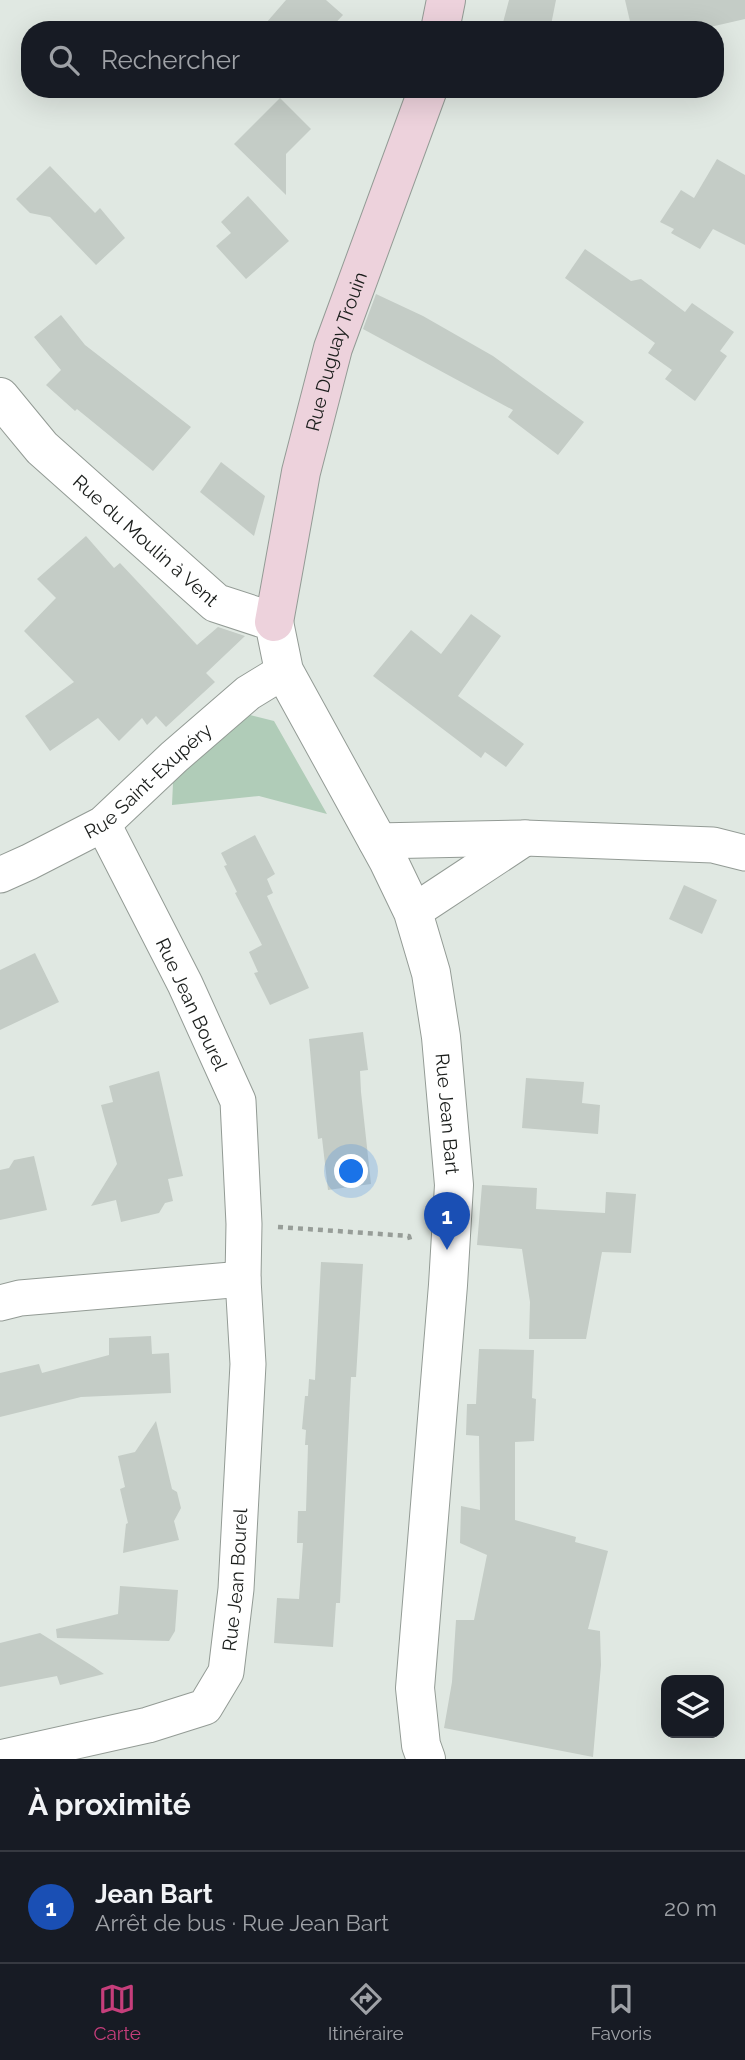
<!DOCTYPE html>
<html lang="fr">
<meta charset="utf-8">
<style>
body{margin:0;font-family:Raleway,sans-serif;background:#20242c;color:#f1f3f6}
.controls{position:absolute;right:21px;bottom:21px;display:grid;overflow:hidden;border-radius:14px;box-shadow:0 7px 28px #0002}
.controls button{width:63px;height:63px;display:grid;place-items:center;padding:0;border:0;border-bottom:2px solid #363941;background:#171b24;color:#f1f3f6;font:35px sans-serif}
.you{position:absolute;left:352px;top:1172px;width:24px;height:24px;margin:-18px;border:5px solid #fff;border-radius:50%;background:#1a73e8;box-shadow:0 0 0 10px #1a73e833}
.badge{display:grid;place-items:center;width:46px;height:46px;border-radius:50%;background:#c63e7b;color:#fff;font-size:23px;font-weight:700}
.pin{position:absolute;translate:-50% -58px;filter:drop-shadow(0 2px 4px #0008)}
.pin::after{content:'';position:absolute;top:37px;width:24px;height:21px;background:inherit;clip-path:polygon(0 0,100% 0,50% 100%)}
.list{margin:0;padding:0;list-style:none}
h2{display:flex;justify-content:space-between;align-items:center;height:91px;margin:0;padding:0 28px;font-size:30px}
h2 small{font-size:23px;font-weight:400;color:#9ea1a6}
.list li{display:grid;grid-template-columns:46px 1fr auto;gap:21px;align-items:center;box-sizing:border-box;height:112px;padding:0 28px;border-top:2px solid #363941}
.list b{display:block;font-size:26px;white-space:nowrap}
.list p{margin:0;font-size:23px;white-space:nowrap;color:#9ea1a6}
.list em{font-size:23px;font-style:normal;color:#9ea1a6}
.icon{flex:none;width:38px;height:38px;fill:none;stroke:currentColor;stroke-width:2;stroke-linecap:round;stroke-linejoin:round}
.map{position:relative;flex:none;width:745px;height:1759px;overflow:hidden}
.search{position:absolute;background:#171b24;box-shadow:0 7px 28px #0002;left:21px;right:21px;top:21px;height:77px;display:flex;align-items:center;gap:18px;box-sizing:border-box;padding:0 24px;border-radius:28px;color:#9ea1a6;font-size:26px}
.sheet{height:203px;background:#171b24}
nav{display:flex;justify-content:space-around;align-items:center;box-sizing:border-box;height:98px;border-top:2px solid #363941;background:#171b24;font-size:19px;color:#9ea1a6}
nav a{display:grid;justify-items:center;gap:4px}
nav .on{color:#c63e7b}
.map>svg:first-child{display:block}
.green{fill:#b0ccb8}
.building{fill:#c4ccc6}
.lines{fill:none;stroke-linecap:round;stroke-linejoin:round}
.minor-casing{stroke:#939b95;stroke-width:37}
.tertiary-casing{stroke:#939b95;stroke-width:40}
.secondary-casing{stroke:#939b95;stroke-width:40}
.path{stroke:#979d98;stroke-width:4.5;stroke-dasharray:5 5;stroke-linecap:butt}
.minor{stroke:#fff;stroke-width:35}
.tertiary{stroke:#fff;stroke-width:38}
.secondary{stroke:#edd2dc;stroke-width:38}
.labels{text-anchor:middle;stroke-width:5;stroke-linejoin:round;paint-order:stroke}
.street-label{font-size:19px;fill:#1a1d1b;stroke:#fff}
</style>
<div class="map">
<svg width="745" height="1759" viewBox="0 0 745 1759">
<rect width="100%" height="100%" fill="#e0e8e2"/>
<polygon class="green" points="250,715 274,721 327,814 259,796 172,805 173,783 230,727"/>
<g class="building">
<polygon points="286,0 326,0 343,15 329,30 260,30"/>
<polygon points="509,0 556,0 550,30 501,30"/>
<polygon points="625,0 745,0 745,19 697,30 632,30"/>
<polygon points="280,98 311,129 286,154 286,195 234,144"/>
<polygon points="717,159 745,175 745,245 713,229 700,249 671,233 674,229 660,222 681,190 694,198"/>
<polygon points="50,166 95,213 100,208 125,238 96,265 50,217 30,213 16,199"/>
<polygon points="248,196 289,241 246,279 216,246 231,233 221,222"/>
<polygon points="585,249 631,281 641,279 685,312 692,303 734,332 720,351 727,356 695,401 665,379 672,370 648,353 655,343 565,278"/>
<polygon points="376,294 423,316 493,356 584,422 558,455 508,417 513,410 363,329"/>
<polygon points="61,315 85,345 191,427 153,471 77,409 75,411 46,385 61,370 34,337"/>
<polygon points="221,462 265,496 254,536 200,492"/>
<polygon points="86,536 114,568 120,563 197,645 218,627 245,636 206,673 215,682 166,727 156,716 147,725 142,718 119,741 98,718 50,751 25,716 74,682 24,631 56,598 37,579"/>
<polygon points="471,614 501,636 458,696 524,744 506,767 485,752 481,758 373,676 411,630 441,654"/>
<polygon points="255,835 275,874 267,879 273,893 267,896 309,988 270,1005 254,973 258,972 249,952 262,945 235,893 237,892 224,866 227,865 221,853"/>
<polygon points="684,885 717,900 702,934 669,919"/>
<polygon points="35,953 59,1002 0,1030 0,970"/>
<polygon points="363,1032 368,1070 360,1071 361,1092 371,1184 328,1190 322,1138 318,1139 309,1039"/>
<polygon points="159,1071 183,1176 168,1179 173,1201 165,1203 159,1213 121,1222 116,1200 91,1206 117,1164 101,1105 113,1102 109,1086"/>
<polygon points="526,1078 584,1082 582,1103 600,1105 598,1134 522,1128"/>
<polygon points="34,1156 47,1210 0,1220 0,1170 9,1168 14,1160"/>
<polygon points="482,1185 537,1188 536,1209 605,1213 606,1192 636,1194 631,1253 602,1252 586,1339 529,1339 530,1302 522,1249 477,1245"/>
<polygon points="321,1262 363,1264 356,1377 351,1377 340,1603 336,1603 333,1647 274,1643 277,1598 299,1599 303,1543 297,1543 298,1511 306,1511 308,1445 305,1445 306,1430 302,1429 305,1396 308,1396 309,1379 315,1380"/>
<polygon points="151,1336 152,1354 169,1353 171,1393 81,1397 0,1417 0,1373 39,1364 42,1373 109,1355 109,1338"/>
<polygon points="479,1349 534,1350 532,1398 536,1399 534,1441 515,1442 515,1520 576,1537 575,1542 608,1551 588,1629 600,1631 601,1665 593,1757 444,1728 452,1682 456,1620 474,1620 487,1555 460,1543 461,1506 480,1510 479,1436 466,1435 467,1404 476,1404"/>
<polygon points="156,1421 172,1489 177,1492 181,1508 174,1521 179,1540 123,1553 126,1524 128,1523 120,1489 125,1487 118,1456 135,1452"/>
<polygon points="120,1586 178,1590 175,1631 169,1641 57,1638 56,1629 118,1614"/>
<polygon points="40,1633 94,1667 104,1674 60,1685 57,1676 0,1687 0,1643"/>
</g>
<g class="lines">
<g class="minor-casing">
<g id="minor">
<polyline points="376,841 525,838 713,845 745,853"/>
<path id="s1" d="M 0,875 L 29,862 L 103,824 L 174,757 L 248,693 L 284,671"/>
<polyline points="413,912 525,838"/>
<polyline points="0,1303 20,1298 243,1279"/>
<path id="s2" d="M 0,1758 L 148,1725 L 205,1707 L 226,1672 L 236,1589 L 248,1364 L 243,1279 L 244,1224 L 238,1101 L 185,984 L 103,824"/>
</g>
</g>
<g class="tertiary-casing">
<g id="tertiary">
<path id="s3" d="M 0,397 L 42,448 L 216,603 L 274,622 L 284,671 L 388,860 L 413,912 L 431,973 L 441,1037 L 454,1185 L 448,1285 L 415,1688 L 421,1745 L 426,1759"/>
</g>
</g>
<g class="secondary-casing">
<g id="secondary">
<polyline points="440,30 446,0"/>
<path id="s4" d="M 274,622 L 301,472 L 333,348 L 428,89"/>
</g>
</g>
<polyline class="path" points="278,1227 409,1236 411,1243"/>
<use href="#minor" class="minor"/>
<use href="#tertiary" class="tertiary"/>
<use href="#secondary" class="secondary"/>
</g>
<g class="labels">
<g class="street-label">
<text dy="7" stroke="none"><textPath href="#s4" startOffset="278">Rue Duguay Trouin</textPath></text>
<text dy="7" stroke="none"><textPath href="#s3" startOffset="205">Rue du Moulin à Vent</textPath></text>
<text dy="7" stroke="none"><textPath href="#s1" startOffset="177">Rue Saint-Exupéry</textPath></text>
<text transform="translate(192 1004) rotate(65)" y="7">Rue Jean Bourel</text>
<text dy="7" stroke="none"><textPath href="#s3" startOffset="889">Rue Jean Bart</textPath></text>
<text dy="7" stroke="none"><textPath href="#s2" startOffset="345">Rue Jean Bourel</textPath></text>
</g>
</g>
</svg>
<div class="controls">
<button><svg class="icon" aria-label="layers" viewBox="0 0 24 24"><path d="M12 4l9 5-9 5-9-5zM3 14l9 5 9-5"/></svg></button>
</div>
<div class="you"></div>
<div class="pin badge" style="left:447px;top:1250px;background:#1a4fb4">1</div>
<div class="search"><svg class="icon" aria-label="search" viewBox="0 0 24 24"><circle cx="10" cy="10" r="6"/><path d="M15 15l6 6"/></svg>Rechercher</div>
</div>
<section class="sheet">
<h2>À proximité<small></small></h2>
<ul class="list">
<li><span class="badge" style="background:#1a4fb4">1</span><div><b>Jean Bart</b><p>Arrêt de bus · Rue Jean Bart</p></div><em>20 m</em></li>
</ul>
</section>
<nav>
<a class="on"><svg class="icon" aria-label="map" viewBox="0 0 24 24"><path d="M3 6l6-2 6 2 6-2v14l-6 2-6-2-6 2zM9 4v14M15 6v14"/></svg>Carte</a>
<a><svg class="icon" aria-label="directions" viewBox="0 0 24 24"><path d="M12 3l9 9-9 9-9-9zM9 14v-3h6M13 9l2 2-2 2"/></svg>Itinéraire</a>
<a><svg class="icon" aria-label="saved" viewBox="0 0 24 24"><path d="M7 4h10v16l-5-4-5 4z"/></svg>Favoris</a>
</nav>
